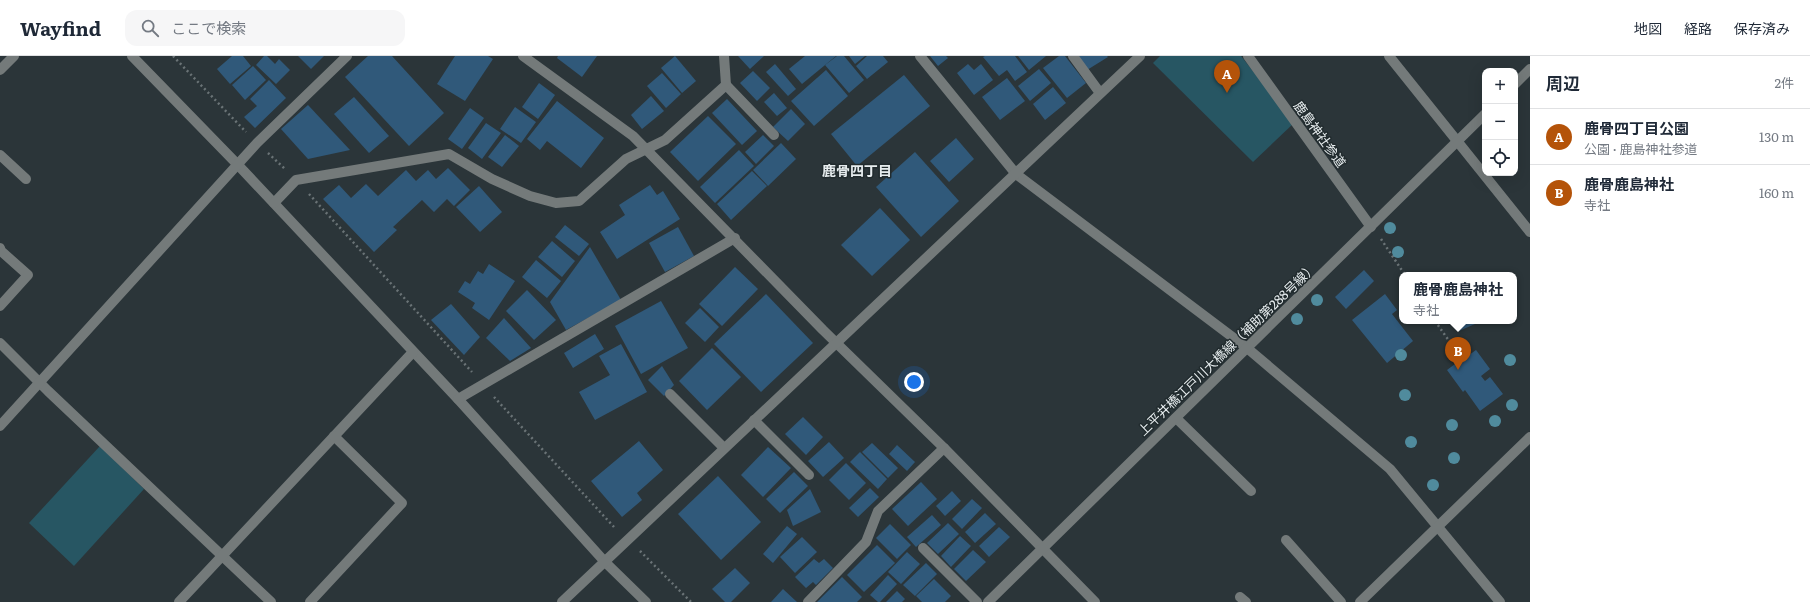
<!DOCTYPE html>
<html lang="ja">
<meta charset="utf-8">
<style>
body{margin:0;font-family:Literata,"Noto Sans JP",serif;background:#f6f6f7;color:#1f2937}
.controls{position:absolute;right:12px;top:12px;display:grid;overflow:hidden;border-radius:8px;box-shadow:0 4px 16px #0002}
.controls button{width:36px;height:36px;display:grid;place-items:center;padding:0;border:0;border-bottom:1px solid #e0e1e3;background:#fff;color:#1f2937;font:20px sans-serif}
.you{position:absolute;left:914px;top:326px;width:14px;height:14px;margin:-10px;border:3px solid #fff;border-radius:50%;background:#1a73e8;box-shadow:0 0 0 6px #1a73e833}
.badge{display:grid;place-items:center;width:26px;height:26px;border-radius:50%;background:#b45309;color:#fff;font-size:13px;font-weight:700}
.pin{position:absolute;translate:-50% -33px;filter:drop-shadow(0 1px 2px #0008)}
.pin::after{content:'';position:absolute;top:21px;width:14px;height:12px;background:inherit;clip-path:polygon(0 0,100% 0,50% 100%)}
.popup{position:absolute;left:1399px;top:216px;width:118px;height:52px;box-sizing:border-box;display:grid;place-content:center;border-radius:8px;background:#fff;filter:drop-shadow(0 1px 3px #0005);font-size:13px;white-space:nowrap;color:#747a83}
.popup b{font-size:15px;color:#1f2937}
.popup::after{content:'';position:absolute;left:50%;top:100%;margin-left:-8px;border:8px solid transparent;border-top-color:#fff}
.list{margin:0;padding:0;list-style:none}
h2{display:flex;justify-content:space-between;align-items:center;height:52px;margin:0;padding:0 16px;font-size:17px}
h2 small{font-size:13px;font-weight:400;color:#747a83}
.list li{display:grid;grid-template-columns:26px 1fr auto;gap:12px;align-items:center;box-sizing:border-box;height:56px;padding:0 16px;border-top:1px solid #e0e1e3}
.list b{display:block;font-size:15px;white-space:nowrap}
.list p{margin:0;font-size:13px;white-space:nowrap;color:#747a83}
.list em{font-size:13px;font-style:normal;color:#747a83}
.icon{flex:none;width:22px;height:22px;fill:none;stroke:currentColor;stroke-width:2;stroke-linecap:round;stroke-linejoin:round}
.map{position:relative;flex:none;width:1530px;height:546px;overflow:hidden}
header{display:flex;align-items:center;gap:24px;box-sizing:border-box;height:56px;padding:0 20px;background:#fff;border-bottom:1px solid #e0e1e3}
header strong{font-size:19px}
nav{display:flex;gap:22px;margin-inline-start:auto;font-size:14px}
.search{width:280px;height:36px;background:#f6f6f7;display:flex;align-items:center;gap:10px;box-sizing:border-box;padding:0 14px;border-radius:12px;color:#747a83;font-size:15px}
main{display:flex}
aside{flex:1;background:#fff}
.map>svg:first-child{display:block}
.green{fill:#275663}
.building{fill:#30597a}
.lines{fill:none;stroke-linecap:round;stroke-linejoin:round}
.path{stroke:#6a7376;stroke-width:2.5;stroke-dasharray:2 3;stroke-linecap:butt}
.minor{stroke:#747a7a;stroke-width:10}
.tree{fill:#508b9d}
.labels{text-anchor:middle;stroke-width:3;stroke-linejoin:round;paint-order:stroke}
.street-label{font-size:13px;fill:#e6ecee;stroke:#212b2e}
.neighbourhood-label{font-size:14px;font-weight:bold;fill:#e6ecee;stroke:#212b2e}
</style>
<header>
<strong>Wayfind</strong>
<div class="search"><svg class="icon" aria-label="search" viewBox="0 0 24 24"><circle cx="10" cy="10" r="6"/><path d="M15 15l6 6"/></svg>ここで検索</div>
<nav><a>地図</a><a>経路</a><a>保存済み</a></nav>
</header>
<main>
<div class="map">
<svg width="1530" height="546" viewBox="0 0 1530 546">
<rect width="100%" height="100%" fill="#2b3539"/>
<g class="green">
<polygon points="1160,0 1241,0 1294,67 1253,106 1153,7"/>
<polygon points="100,390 144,433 74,510 29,467"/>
</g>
<g class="building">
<polygon points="232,0 243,0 251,10 230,28 217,13"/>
<polygon points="264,0 267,0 275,8 279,3 290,14 276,28 256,9"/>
<polygon points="298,0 324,0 311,13"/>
<polygon points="368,0 392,0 444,57 409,90 345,21"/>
<polygon points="455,0 488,0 493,3 465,45 437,28"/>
<polygon points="558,0 597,0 582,21 557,2"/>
<polygon points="675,0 696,25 682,37 661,12"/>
<polygon points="738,0 764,0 750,13"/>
<polygon points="805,0 836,0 802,28 789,13"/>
<polygon points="837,0 844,0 864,24 849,37 825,9"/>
<polygon points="849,0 865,0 855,8"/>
<polygon points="867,0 883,0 888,6 867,23 856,10"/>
<polygon points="930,0 946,0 948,2 938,10"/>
<polygon points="985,0 1015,0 1027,16 1015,25 1007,14 999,20 983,1"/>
<polygon points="1018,0 1046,0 1029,14"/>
<polygon points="1059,0 1065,0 1086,27 1067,42 1043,12"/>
<polygon points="1078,0 1107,0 1108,1 1087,14"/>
<polygon points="775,8 796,33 788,40 766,16"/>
<polygon points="968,8 974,14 981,8 993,24 974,39 957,17"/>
<polygon points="253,10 266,24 245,44 232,29"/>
<polygon points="1039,13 1051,27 1030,45 1018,30"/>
<polygon points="826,14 848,40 814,70 791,45"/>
<polygon points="753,15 770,32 757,45 740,27"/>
<polygon points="662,17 681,38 666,52 647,30"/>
<polygon points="904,19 930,50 857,110 831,78"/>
<polygon points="1007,22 1025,45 1000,64 982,41"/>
<polygon points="269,24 286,42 255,72 244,61 257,50 250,43"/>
<polygon points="539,27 555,39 538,63 522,51"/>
<polygon points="1053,31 1066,47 1045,64 1033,48"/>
<polygon points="774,37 787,52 777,60 764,46"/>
<polygon points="651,40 664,55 642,73 631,59"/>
<polygon points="354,41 389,80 369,97 334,58"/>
<polygon points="727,43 757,75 742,89 712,57"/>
<polygon points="557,45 604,82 581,112 547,85 540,94 527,83"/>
<polygon points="308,49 350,94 308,103 281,73"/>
<polygon points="515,51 536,66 521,87 500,73"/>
<polygon points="470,52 484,62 462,93 448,83"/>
<polygon points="791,53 805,68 788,85 773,71"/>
<polygon points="708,60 736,88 698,125 670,96"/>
<polygon points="486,67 501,77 482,103 468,92"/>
<polygon points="505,79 519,90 502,111 488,101"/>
<polygon points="763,79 774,90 756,108 745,96"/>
<polygon points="956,82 974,103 949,126 930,105"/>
<polygon points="781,87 796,103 768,130 753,114"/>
<polygon points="739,94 754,110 715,147 700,131"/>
<polygon points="915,96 959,145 921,181 876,131"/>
<polygon points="448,112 470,134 454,150 447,143 434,156 422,144 393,171 397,174 374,196 323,143 339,129 351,142 366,128 378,140 406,114 416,125 428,114 436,123"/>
<polygon points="752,115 767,130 731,164 717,148"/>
<polygon points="650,129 657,139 663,135 680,163 617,203 600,176 625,159 619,149"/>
<polygon points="479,130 502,156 480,176 456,151"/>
<polygon points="880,152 910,184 872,220 841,189"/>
<polygon points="565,169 589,188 579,200 555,181"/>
<polygon points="678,171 694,200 665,216 649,187"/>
<polygon points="552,185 575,205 562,221 538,201"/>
<polygon points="590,191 621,244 566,274 550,246"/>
<polygon points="536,204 561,225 547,242 522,221"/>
<polygon points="489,208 515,225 489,264 472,252 475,247 458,236 465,225 470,228 478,215 483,218"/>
<polygon points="735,211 758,233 722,270 699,248"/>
<polygon points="1364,214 1374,225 1346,253 1335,241"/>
<polygon points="527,234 556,264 534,284 506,255"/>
<polygon points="766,238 813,287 761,336 714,288"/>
<polygon points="1385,238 1397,254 1392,258 1413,285 1387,307 1352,264"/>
<polygon points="661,245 688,292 641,318 615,270"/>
<polygon points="451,248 480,281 464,299 431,264"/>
<polygon points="700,252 719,271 705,286 685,267"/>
<polygon points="504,262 531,292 510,305 486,282"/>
<polygon points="1455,265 1474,265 1475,268 1459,275"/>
<polygon points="595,278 604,293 573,312 564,297"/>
<polygon points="621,288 647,336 595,364 579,336 610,319 599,300"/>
<polygon points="712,292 741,321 707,354 679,325"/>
<polygon points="1465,294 1469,299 1476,294 1490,313 1481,320 1485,325 1490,321 1503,338 1480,355 1465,334 1463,336 1447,314 1455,308 1452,304"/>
<polygon points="662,310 674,329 664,340 648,324"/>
<polygon points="803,361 823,381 806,399 785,378"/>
<polygon points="639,385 663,414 637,437 642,444 622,461 591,425"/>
<polygon points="829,386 844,402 823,421 808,405"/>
<polygon points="872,387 898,412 888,422 862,396"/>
<polygon points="897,389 915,406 907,415 889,398"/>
<polygon points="768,391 791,412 763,441 741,419"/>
<polygon points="860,396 887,423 878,433 850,406"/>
<polygon points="846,407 866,427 849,444 829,424"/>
<polygon points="794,416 808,430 780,457 766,443"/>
<polygon points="718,420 761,466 721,504 678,458"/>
<polygon points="921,426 937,443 908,470 892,453"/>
<polygon points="870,432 879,441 858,461 849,452"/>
<polygon points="810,433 821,456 793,470 787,454"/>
<polygon points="952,435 961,445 945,460 936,450"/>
<polygon points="972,443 982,452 962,473 952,463"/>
<polygon points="985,457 996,468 975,487 965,476"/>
<polygon points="932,459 941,469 916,491 907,481"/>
<polygon points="948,467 959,478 938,498 927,487"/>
<polygon points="890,468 911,489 897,503 876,482"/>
<polygon points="787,470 797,478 773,507 763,498"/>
<polygon points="999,471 1010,481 989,501 979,490"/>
<polygon points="960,480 971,490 951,511 941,500"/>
<polygon points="802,481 817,496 795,517 780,501"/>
<polygon points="877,489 895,507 864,536 847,519"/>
<polygon points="973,494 986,506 966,525 954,513"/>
<polygon points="907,496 920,508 901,528 888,516"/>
<polygon points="814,503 819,507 824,503 833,512 816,529 813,526 806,532 795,521"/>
<polygon points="926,507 937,518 915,540 903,529"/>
<polygon points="735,512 750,527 731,546 725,546 712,533"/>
<polygon points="888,519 897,528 880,546 878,546 870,539"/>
<polygon points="842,521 862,541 857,546 817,546"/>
<polygon points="934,523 951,540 945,546 922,546 916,540"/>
<polygon points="783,533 797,546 771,546"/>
<polygon points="897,535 905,543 902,546 886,546"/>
</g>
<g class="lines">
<g class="path">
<polyline points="173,0 246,76"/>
<polyline points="268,97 285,113"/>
<polyline points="309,138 472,316"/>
<polyline points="1381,183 1405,219"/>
<polyline points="1435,265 1459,299"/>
<polyline points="494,341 614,471"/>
<polyline points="640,495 691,546"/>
</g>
<g class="minor">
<polyline points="132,0 238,109 458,343 605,506 646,546"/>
<polyline points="523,0 633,80 823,274 944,392 1095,546"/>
<polyline points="920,0 1016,118 1247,292 1390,413 1500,546"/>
<polyline points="1073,0 1100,37"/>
<polyline points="1248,0 1371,171"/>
<polyline points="1389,0 1530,176"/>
<polyline points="0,14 14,0"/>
<polyline points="1515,28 1530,13"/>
<polyline points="726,29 774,79"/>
<polyline points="0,99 26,123"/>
<polyline points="274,147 296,124 449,98 492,123 530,140 556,147 579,145 626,103 665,84 726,29 724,0"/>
<polyline points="0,192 1,195 28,219 0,250"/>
<polyline points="0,287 48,335 271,546"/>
<polyline points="670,338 724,392"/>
<polyline points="458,343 735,182"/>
<polyline points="1176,362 1251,435"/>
<polyline points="754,364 809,419"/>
<polyline points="0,370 257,87 347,0"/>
<polyline points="1286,484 1341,546"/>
<polyline points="923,492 977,546"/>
<polyline points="1240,541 1246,546"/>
<polyline points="179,546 413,296"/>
<polyline points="310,546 402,447 334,380"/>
<polyline points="562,546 1140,0"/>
<polyline points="808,546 866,486 878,455 944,392"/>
<polyline points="988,546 1485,58"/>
<polyline points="1360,546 1530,381"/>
</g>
</g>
<g class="tree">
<circle cx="1390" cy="172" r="6"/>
<circle cx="1398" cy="196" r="6"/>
<circle cx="1317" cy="244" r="6"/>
<circle cx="1297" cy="263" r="6"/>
<circle cx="1401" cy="299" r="6"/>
<circle cx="1510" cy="304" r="6"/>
<circle cx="1405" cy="339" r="6"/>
<circle cx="1512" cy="349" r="6"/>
<circle cx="1495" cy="365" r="6"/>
<circle cx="1452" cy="369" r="6"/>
<circle cx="1411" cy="386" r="6"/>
<circle cx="1454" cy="402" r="6"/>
<circle cx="1433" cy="429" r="6"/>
</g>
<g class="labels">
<g class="street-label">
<text transform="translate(1320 78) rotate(54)" y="5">鹿島神社参道</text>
<text transform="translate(1227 293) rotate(-44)" y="5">上平井橋江戸川大橋線（補助第288号線）</text>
</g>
<g class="neighbourhood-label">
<text x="857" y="120">鹿骨四丁目</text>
</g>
</g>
</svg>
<div class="controls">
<button>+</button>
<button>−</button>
<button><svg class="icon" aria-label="locate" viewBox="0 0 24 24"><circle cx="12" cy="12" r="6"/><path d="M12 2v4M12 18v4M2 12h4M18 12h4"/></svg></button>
</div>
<div class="you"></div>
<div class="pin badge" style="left:1227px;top:37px">A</div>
<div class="pin badge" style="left:1458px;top:314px">B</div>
<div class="popup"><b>鹿骨鹿島神社</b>寺社</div>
</div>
<aside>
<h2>周辺<small>2件</small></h2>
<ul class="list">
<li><span class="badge">A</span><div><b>鹿骨四丁目公園</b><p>公園 · 鹿島神社参道</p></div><em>130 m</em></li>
<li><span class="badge">B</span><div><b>鹿骨鹿島神社</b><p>寺社</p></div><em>160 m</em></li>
</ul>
</aside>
</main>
